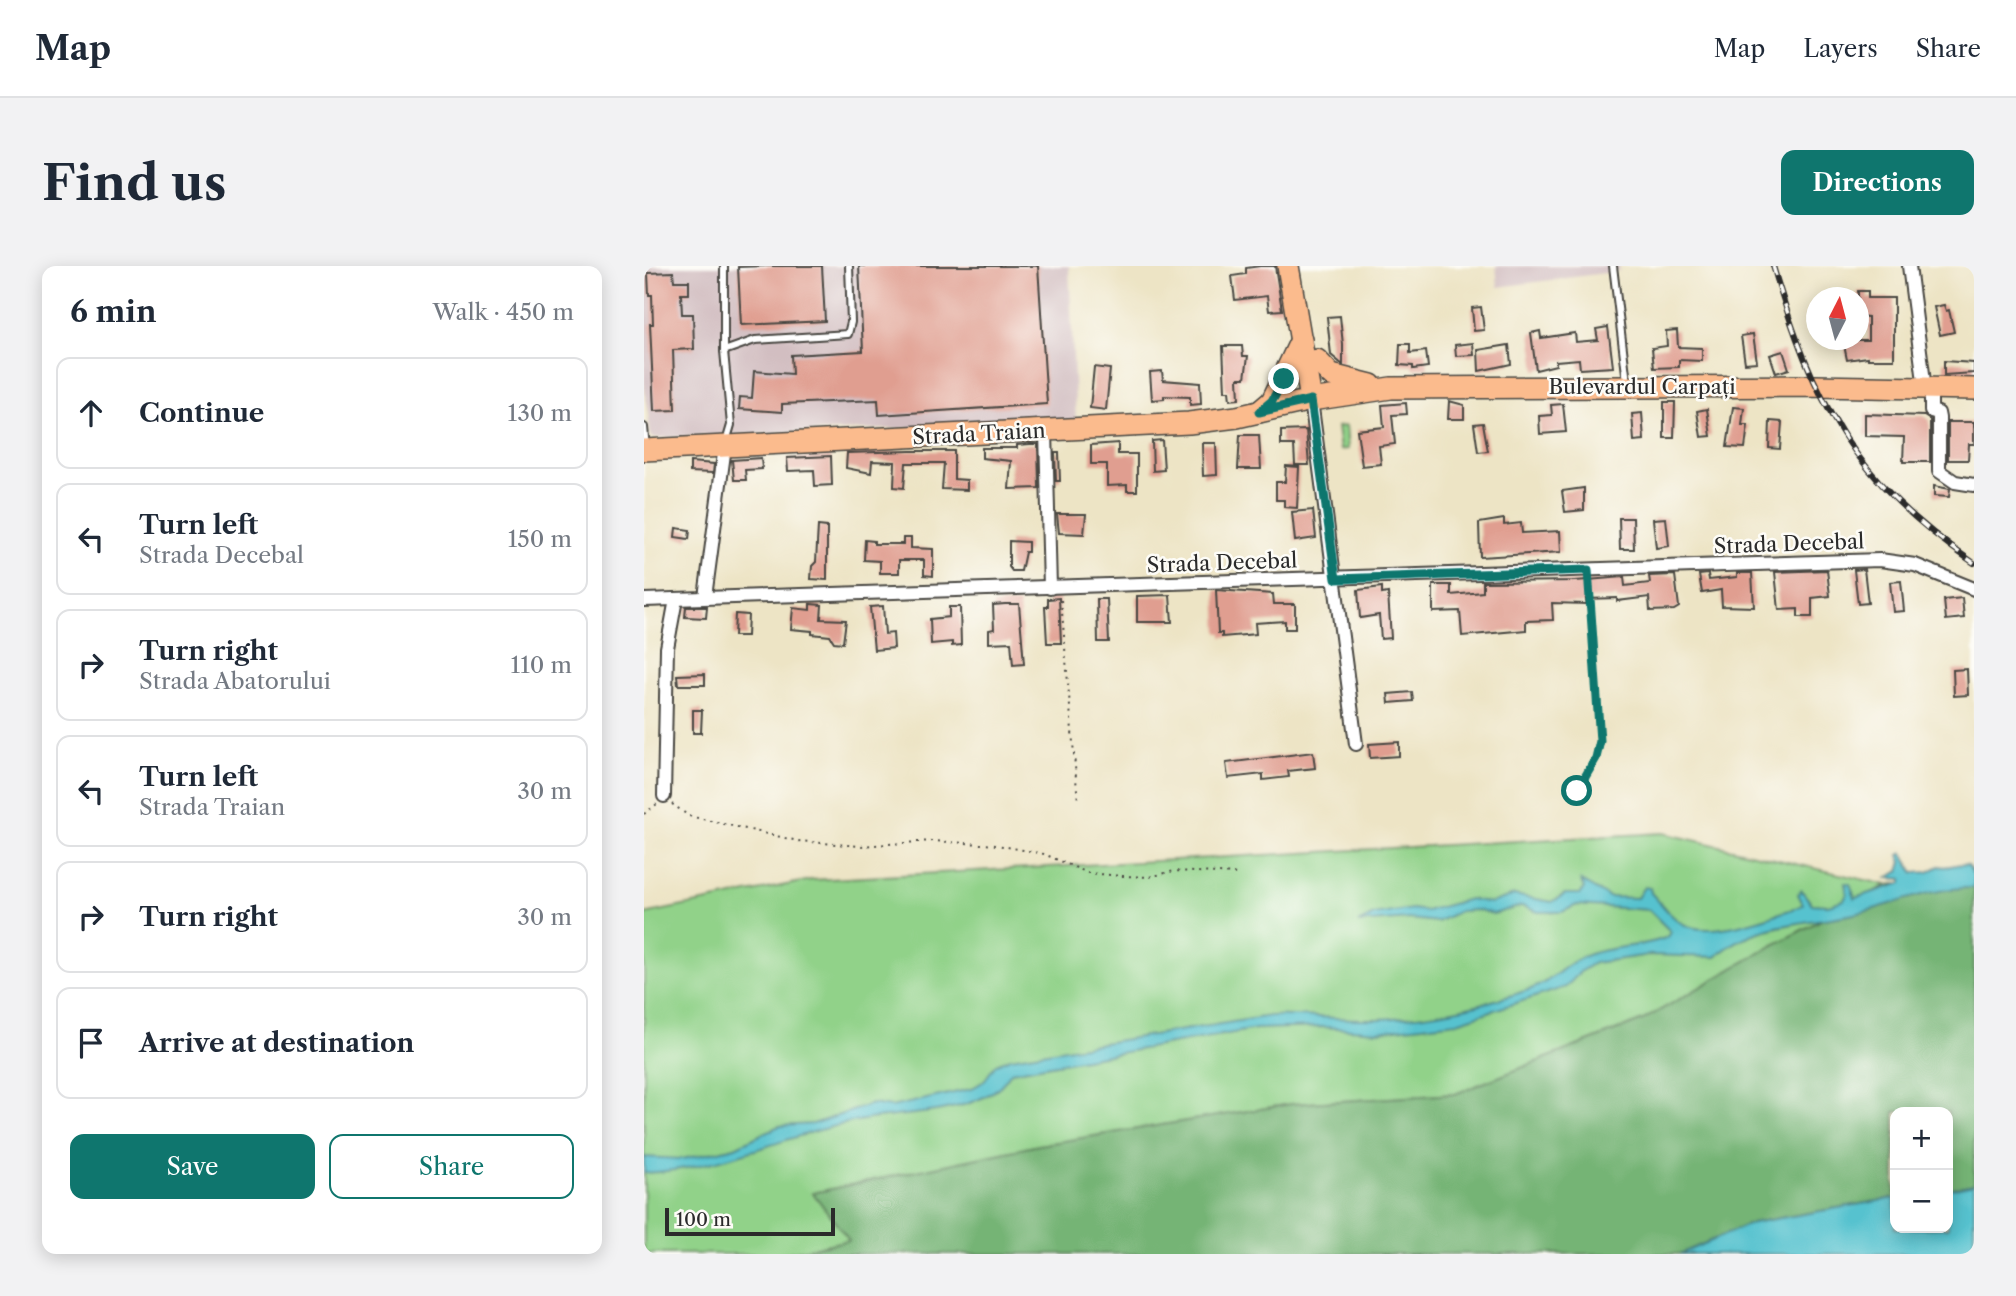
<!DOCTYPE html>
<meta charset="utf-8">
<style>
body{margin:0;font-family:"Libre Caslon Text",serif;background:#f2f2f3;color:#1f2937}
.controls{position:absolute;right:21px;bottom:21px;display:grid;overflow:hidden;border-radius:14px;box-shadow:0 4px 18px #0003}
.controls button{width:63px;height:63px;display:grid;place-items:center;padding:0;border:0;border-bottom:2px solid #e0e1e3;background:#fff;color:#1f2937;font:35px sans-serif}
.compass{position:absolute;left:1162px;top:21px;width:63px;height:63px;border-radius:50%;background:#fff;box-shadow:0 4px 18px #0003;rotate:6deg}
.scale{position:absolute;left:21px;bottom:18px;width:170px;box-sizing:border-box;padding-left:7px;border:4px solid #2b2b2b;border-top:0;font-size:19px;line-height:24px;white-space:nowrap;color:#2b2b2b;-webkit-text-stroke:5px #fdfcf7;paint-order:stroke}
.stop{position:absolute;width:21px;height:21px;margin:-16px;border:5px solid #0f766e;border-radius:50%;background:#fff}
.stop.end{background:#0f766e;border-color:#fff;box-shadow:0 2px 7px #0008}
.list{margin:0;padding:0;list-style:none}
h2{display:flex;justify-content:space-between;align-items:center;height:91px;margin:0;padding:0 28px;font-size:30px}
h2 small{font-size:23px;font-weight:400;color:#747a83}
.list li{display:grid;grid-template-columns:46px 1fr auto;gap:21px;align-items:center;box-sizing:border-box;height:112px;margin:0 14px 14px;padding:0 14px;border:2px solid #e0e1e3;border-radius:14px}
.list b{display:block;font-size:26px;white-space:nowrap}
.list p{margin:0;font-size:23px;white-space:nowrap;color:#747a83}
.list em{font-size:23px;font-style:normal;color:#747a83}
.actions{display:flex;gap:14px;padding:21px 28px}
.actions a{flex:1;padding:16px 0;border:2px solid #0f766e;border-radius:14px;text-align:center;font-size:24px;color:#0f766e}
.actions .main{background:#0f766e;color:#fff}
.icon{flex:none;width:38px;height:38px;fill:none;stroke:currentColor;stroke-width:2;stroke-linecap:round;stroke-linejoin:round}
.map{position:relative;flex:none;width:1330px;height:988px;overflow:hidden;border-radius:14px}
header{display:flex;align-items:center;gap:42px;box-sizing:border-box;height:98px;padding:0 35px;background:#fff;border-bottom:2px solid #e0e1e3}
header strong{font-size:33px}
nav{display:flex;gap:38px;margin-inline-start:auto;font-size:24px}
.intro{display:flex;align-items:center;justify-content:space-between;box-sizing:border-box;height:168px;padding:0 42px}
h1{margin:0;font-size:49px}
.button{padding:18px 32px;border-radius:14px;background:#0f766e;color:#fff;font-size:24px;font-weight:700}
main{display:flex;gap:42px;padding:0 42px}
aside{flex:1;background:#fff;border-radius:14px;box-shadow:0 4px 18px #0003}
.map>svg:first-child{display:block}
.industrial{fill:#d2bec1}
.green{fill:#91d289;stroke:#5e7e5a;stroke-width:2}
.forest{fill:#74b475;stroke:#507050;stroke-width:2}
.water{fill:#56c2cf;stroke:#40767d;stroke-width:2}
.building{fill:#e09e90}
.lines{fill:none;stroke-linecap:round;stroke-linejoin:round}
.service-casing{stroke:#484742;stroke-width:10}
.minor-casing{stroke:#484742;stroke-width:16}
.primary-casing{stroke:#484742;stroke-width:24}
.path{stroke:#484742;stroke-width:2;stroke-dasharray:2 5;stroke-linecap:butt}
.service{stroke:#fff;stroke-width:6}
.minor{stroke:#fff;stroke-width:12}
.primary{stroke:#fbbb8d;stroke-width:21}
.rail-casing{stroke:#2b2b2b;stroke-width:6}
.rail{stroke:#fdfcf7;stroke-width:3.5;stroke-dasharray:10;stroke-linecap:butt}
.route{stroke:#0f766e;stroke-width:9}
.labels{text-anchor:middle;stroke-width:5;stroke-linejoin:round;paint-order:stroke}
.street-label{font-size:21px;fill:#2b2b2b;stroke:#fdfcf7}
</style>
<header>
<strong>Map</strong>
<nav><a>Map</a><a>Layers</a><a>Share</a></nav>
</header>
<div class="intro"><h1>Find us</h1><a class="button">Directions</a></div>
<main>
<aside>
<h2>6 min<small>Walk · 450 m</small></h2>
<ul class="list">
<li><svg class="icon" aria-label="ahead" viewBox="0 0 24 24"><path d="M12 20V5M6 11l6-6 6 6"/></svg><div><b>Continue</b></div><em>130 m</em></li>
<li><svg class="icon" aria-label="left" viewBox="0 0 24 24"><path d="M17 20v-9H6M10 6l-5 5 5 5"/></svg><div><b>Turn left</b><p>Strada Decebal</p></div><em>150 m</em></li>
<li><svg class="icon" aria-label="right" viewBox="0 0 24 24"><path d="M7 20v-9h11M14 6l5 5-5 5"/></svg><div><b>Turn right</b><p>Strada Abatorului</p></div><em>110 m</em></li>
<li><svg class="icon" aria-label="left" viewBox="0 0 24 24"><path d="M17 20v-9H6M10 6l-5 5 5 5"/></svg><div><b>Turn left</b><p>Strada Traian</p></div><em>30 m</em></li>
<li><svg class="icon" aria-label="right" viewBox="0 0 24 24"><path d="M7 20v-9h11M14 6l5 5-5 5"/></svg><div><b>Turn right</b></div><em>30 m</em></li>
<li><svg class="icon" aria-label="arrive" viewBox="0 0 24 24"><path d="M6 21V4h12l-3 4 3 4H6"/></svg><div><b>Arrive at destination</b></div></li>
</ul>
<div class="actions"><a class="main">Save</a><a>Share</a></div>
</aside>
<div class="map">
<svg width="1330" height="988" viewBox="0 0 1330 988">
<rect width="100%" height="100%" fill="#fdfcf7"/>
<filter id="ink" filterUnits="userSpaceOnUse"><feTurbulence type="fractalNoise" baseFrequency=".0143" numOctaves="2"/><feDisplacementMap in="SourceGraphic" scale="14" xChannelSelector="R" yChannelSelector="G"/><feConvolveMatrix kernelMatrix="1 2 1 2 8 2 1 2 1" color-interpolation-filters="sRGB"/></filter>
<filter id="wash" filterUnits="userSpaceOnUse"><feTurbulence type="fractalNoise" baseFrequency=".00686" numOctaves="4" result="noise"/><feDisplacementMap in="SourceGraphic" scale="28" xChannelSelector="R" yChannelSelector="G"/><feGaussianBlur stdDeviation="1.57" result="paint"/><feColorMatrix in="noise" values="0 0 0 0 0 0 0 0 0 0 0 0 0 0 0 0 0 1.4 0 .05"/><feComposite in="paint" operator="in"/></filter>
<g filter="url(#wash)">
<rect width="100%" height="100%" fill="#ede4c5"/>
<g class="industrial">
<polygon points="0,0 425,0 432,156 7,172 0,116"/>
<polygon points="852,0 975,0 976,5 854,21"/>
</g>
<g class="green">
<polygon points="702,160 704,183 696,184 693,161"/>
<polygon points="1019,567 1243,619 1126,681 999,754 811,828 647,838 395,879 169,927 205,974 140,988 0,988 0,648 167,614"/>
</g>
<polygon class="forest" points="1330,607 1330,918 1304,923 1304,846 1251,846 1251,932 1108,957 1036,988 140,988 205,974 169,927 395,879 647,838 811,828 999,754 1126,681 1243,619"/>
<g class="water">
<path d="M 1259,587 L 1270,607 L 1284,606 L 1295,600 C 1306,603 1313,596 1324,599 L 1330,610 L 1330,622 C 1291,621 1257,636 1219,646 C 1171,658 1110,654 1072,691 L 1005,689 L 950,697 L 937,705 L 922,721 L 813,756 L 734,765 L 679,761 L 612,763 L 367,806 C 361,817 352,825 340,831 C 306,848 256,848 219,854 C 145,867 76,904 0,907 L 0,891 L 38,893 L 62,888 L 91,881 L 135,860 L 169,858 L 228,838 L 247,841 L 327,823 L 340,815 L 352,798 L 366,792 L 626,750 C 668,748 709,756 750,752 C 796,749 843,738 887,723 C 910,715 923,695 946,688 C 971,680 1000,681 1024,671 L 1027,666 L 1005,644 L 933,639 L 918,646 L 894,646 L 878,640 L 849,648 L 835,644 L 816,645 L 793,656 L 766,653 L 714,657 L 730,649 L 768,643 L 782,645 L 826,633 L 847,637 L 870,629 L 908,636 L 921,628 L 936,628 L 940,622 L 937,615 L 965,631 L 993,632 L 1000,621 L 1006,622 L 1007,627 C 1017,637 1027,652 1039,658 C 1067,673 1123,651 1152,642 L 1159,638 L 1154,628 L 1157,624 L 1168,638 L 1184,639 L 1200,634 L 1203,628 L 1201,617 L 1206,618 L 1211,632 L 1258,617 L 1258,613 L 1244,612 L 1255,605 L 1258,596 L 1255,589 Z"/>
<polygon points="1330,918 1330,988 1036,988 1108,957 1251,932 1251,962 1304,962 1304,923"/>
</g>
<g id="blocks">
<g class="building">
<polygon points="122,0 178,0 181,55 97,59 94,1"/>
<polygon points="215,0 394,0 403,138 235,149 234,134 138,138 138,146 95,143 96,131 108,132 110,105 148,108 147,89 219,85"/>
<polygon points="616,0 631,0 638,44 625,45 623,30 591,34 588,10 602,8 602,2"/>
<polygon points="29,6 30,15 45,15 45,28 37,28 38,48 49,48 50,83 29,84 31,144 10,145 6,58 9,58 8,29 5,29 4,7"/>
<polygon points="1214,25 1224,25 1224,32 1250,32 1250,93 1224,93 1224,91 1203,94 1199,74 1224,74 1224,51 1214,50"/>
<polygon points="1300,39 1302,45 1305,44 1310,66 1296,69 1290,41"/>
<polygon points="837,41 840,64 830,65 828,42"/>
<polygon points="696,50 699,79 699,99 687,89 683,51"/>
<polygon points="964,61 969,101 936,103 935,93 912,95 912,99 892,104 887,67 896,65 897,72 931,67 932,76 954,74 952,63"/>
<polygon points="1033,64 1034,81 1058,82 1058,95 1035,94 1035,101 1010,102 1008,82 1023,80 1022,65"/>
<polygon points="1109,68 1113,96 1101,97 1097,70"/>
<polygon points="829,77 830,89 812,90 811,79"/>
<polygon points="756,78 766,78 766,87 782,85 784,101 769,103 769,100 755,99"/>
<polygon points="865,79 867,98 835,105 834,84"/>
<polygon points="579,80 598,80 599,90 604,90 601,112 594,112 595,133 586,134 585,125 581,125"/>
<polygon points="1139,85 1145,103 1132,107 1126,89"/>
<polygon points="1300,95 1330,97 1330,107 1300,109"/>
<polygon points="450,101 466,103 462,144 446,142"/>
<polygon points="518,105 519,114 556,117 557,138 546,139 546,131 520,130 520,133 508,134 506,106"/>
<polygon points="805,135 820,139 820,153 804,153"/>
<polygon points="1020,136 1031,136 1030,172 1020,172"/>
<polygon points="762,137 763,148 748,149 751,178 735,180 737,198 718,200 713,164 740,161 738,139"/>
<polygon points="919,138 922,166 896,168 895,150 908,149 907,139"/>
<polygon points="1089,141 1100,142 1098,159 1104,159 1101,182 1083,181"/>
<polygon points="1063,143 1067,170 1057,171 1053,145"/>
<polygon points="998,147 1000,174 990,175 988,148"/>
<polygon points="1221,148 1280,150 1286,154 1286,196 1259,196 1260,171 1221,170"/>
<polygon points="1126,155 1138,156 1136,183 1125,182"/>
<polygon points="1304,156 1330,156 1330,178 1325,178 1324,194 1304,194"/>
<polygon points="839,157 844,185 834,186 830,158"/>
<polygon points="662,164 665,199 651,199 650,179 637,179 637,165"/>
<polygon points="596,169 615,169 617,203 594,203"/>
<polygon points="518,174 520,204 509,205 508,175"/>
<polygon points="474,177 474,188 493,188 493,225 483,225 483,219 463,220 463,198 447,198 447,179"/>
<polygon points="558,177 572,177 573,209 559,210"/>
<polygon points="386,178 394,178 395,222 365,223 367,195 338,192 338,182 373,182 373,179"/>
<polygon points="266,185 310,185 310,213 323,214 323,224 298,223 300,197 262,197 260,222 250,221 251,196 228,195 227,207 202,202 203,187"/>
<polygon points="411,187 415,187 416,215 412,215"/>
<polygon points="187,190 188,219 171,220 170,204 144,205 143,192"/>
<polygon points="117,192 118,203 101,204 102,214 90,214 88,194"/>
<polygon points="46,196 70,198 69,207 46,206"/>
<polygon points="642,200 655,201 653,242 640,241 640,234 632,234 632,216 641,216"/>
<polygon points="1290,220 1306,223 1305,231 1290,230"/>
<polygon points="940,222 940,244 921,246 918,225"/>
<polygon points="669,244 672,272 651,275 648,246"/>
<polygon points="413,248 442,248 440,268 415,267"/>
<polygon points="975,252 989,252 990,283 976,283"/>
<polygon points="1022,252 1025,280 1012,282 1009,253"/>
<polygon points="860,253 860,259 877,257 878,267 916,265 917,286 836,291 835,257"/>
<polygon points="174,260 183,261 183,314 167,313 168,300 172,296"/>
<polygon points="32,262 46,264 45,273 31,271"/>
<polygon points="259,272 267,272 267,282 289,283 289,310 280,309 280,294 255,294 255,307 236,307 236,295 220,294 221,274 230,275 230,278 259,278"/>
<polygon points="365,275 384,276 384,286 381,286 377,305 368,305 365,301"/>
<polygon points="1220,303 1224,337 1214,338 1210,304"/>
<polygon points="1183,304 1186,330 1168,332 1168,351 1154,351 1154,343 1135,344 1131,306"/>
<polygon points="1093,307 1108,307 1110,341 1078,340 1077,324 1058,327 1055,309 1064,308 1065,314 1093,311"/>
<polygon points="1031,309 1035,341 1030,344 1006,345 1005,331 973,335 973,332 942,333 943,338 908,337 909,354 882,355 882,364 818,370 816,345 789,346 789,319 807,319 807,329 839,326 839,316 931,315 980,311 981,320 1006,317 1005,310"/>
<polygon points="1257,315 1260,345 1249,346 1246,316"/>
<polygon points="738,321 738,328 744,327 747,372 737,373 735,349 716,352 714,324"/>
<polygon points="572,324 629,328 630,338 651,338 651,363 641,363 641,355 611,357 612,368 578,371 578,367 574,367"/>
<polygon points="526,329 528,356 493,356 493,330"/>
<polygon points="415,332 417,377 403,377 401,341 404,341 404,333"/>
<polygon points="1318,332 1320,352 1302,354 1300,334"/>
<polygon points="453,333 463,333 465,376 454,376"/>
<polygon points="166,338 178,339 177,353 202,354 199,377 190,376 186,370 168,368 168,365 147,363 149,342 166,344"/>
<polygon points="361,338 375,338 380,398 369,399 367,376 345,377 345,364 350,363 349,339"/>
<polygon points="239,340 241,368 249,367 250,382 230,384 226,341"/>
<polygon points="42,341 63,341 62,352 41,351"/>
<polygon points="305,341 316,341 317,379 308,380 308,376 287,378 286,353 305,351"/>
<polygon points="91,348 104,349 103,370 90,370"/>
<polygon points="1323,403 1324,429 1310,430 1309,404"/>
<polygon points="61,408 61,419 34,419 33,409"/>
<polygon points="768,426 769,435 745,437 744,428"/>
<polygon points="49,444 58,444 57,467 49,467"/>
<polygon points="755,476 755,490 726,492 725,478"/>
<polygon points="669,486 671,502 644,505 645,511 619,514 619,508 584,512 582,497"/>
</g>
</g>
</g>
<g filter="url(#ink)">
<use href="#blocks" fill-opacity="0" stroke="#484742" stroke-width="2"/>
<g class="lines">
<g class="service-casing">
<g id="service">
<polyline points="80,0 80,85 87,159 82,176"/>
<polyline points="969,0 983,116"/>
<polyline points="80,85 111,74 204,68 207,56 205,0"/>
<polyline points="0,161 2,182"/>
</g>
</g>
<g class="minor-casing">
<g id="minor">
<polyline points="1265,0 1281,123"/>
<polyline points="1287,123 1287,145 1294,147 1295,152 1295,205 1311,216 1330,219"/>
<polyline points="667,134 712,478"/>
<polyline points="402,165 406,322"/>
<polyline points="61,331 81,180"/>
<polyline points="0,334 1236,294 1271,299 1330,323"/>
<polyline points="20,530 23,382 32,333"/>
</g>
</g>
<g class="primary-casing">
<g id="primary">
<polyline points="644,0 667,134"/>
<polyline points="673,94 687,109 727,119"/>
<polyline points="615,146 628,135 657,74"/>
<polyline points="0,184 545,157 593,151 667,134 747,122 1171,120 1330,123"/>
</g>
</g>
<g class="path">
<polyline points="417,334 434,536"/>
<polyline points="933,525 952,492 956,475 945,316"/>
<polyline points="28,538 45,550 154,575 216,580 289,575 353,579 400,588 444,607 478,610 505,611 530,605 595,608"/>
<polyline points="0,548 13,538"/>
</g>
<use href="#service" class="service"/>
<use href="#minor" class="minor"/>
<use href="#primary" class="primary"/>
<g class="rail-casing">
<path id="rail" d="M 1129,0 C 1169,136 1210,215 1330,297"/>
</g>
<use href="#rail" class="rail"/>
</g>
</g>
<g class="lines" filter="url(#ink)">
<polyline class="route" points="640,113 628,135 615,146 667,134 692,313 944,304 956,475 952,492 933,525"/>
</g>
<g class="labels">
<g class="street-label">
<text x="998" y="128">Bulevardul Carpați</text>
<text transform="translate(335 168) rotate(-3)" y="7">Strada Traian</text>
<text transform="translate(1145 278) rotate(-2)" y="7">Strada Decebal</text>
<text transform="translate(578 297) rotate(-2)" y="7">Strada Decebal</text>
</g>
</g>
</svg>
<div class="controls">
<button>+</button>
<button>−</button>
</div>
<svg class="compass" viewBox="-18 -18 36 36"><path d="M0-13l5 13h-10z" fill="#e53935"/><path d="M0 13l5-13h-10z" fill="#747a83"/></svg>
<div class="scale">100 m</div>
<div class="stop" style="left:933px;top:525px"></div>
<div class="stop end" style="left:640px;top:113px"></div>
</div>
</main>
